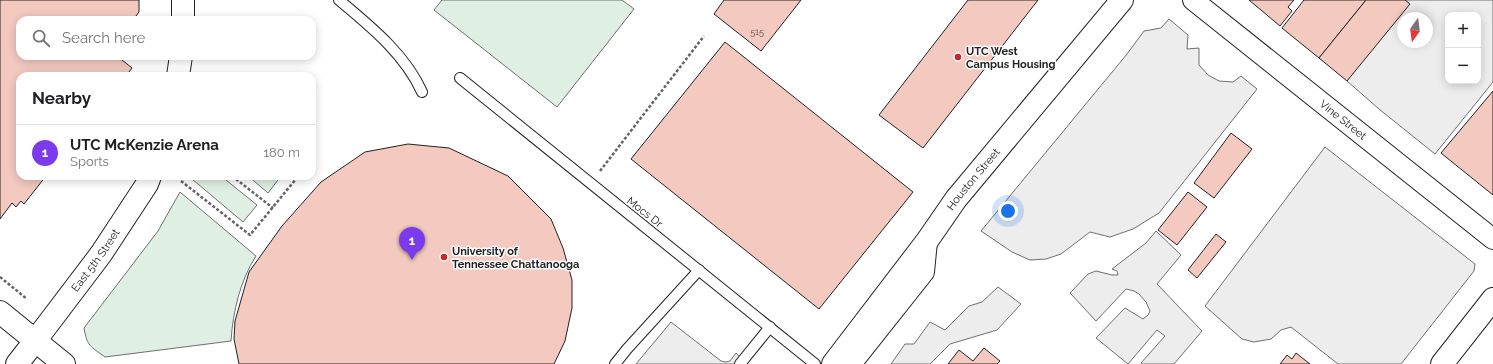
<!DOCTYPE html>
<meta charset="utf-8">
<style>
body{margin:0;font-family:Raleway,sans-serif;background:#f6f6f6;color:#202124}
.controls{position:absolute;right:12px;top:12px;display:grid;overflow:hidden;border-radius:8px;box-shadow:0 2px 10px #0003}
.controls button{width:36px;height:36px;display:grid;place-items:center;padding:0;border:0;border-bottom:1px solid #e0e0e0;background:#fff;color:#202124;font:20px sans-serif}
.compass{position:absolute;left:1397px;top:12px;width:36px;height:36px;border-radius:50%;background:#fff;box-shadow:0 2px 10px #0003;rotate:194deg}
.you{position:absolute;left:1008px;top:211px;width:14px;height:14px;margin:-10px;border:3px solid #fff;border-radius:50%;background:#1a73e8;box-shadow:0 0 0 6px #1a73e833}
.badge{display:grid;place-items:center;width:26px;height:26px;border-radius:50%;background:#7c3aed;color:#fff;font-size:13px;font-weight:700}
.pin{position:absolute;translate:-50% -33px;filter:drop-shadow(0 1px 2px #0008)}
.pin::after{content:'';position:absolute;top:21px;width:14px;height:12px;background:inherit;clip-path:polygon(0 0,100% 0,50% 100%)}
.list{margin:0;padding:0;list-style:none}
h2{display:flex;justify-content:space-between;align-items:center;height:52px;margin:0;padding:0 16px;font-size:17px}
h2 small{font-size:13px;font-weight:400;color:#757577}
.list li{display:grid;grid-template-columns:26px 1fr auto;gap:12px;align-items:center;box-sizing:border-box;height:56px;padding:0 16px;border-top:1px solid #e0e0e0}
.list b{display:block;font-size:15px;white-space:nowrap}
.list p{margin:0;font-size:13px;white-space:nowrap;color:#757577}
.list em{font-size:13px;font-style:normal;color:#757577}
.icon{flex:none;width:22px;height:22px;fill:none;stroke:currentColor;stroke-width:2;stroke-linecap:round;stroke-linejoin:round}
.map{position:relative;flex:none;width:1493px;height:364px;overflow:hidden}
.search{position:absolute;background:#fff;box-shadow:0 2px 10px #0003;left:16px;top:16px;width:300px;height:44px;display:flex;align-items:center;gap:10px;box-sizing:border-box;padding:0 14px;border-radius:12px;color:#757577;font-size:15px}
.panel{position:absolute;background:#fff;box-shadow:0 2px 10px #0003;left:16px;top:72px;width:300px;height:108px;border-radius:12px}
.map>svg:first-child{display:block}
.green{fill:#e0efe3;stroke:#6f6f6f}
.parking{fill:#ededed;stroke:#6f6f6f;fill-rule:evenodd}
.building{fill:#f3c9c0;stroke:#222}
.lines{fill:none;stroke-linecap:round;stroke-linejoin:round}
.service-casing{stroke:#222;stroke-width:12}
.minor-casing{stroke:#222;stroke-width:22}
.tertiary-casing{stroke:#222;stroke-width:24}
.primary-casing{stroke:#222;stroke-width:24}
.path{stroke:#646464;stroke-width:2.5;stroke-dasharray:3 2;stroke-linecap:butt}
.service{stroke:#fff;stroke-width:10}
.minor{stroke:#fff;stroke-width:20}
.tertiary{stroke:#fff;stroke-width:22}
.primary{stroke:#fff;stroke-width:22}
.poi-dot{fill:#c62828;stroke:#fff;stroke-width:1.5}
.labels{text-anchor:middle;stroke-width:3;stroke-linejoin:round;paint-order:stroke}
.number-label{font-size:9px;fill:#564c4a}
.poi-label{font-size:11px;font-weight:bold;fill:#222;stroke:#fff;text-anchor:start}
.street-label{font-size:11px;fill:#222;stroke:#fff}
</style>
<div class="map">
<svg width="1493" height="364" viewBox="0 0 1493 364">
<rect width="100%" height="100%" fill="#fff"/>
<g class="green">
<polygon points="442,0 622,0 634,9 557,107 434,10"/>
<polygon points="194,176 221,176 257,205 243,222 192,179"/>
<polygon points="248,176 281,176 268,193"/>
<path d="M 180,192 L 256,256 C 240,281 233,311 231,341 L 105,357 C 90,346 87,346 84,328 L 158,231 Z"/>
</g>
<g class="parking">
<path d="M 1405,0 L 1493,0 L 1493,82 L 1435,154 L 1379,109 L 1347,81 ZM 1448,15 L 1478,15 L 1478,81 L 1448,81 ZM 1403,18 L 1427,18 L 1427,42 L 1403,42 Z"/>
<polygon points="1169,19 1188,35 1187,49 1199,48 1199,65 1208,75 1219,81 1233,82 1241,76 1257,89 1159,213 1133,229 1110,237 1090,232 1061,254 1046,259 1030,260 1012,252 981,231 1127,54 1144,31 1161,28"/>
<polygon points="1325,147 1475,264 1474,271 1401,364 1338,364 1291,327 1281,330 1271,339 1254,342 1242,339 1205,306"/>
<polygon points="1156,231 1181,255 1157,284 1202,331 1174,364 1143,364 1141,363 1165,336 1157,330 1128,364 1096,338 1125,308 1143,319 1148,315 1150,311 1146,302 1139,294 1134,291 1126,289 1096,321 1070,293 1088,274 1096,271 1112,275 1118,275 1117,271 1112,269 1146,243"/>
<polygon points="998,287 1021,304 997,330 950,344 930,364 891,364 905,344 914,344 930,322 945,330 969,306 982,302"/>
<polygon points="671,322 721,361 726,362 730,361 736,353 747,364 636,364"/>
</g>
<g class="building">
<polygon points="0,0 139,0 139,12 133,20 20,20 20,56 117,56 132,68 126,76 20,76 20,176 46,176 24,204 21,201 16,207 12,203 0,219"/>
<polygon points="724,0 801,0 761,51 714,14"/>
<polygon points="968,0 1038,0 923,148 879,115"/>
<polygon points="1249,0 1294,0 1288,7 1292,11 1280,26"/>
<polygon points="1304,0 1366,0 1319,58 1282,28"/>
<polygon points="1366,0 1405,0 1410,4 1347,81 1319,58"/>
<polygon points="725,42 913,192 819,309 631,159"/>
<polygon points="1493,91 1493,195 1441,153"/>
<polygon points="1231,133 1252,149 1214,198 1194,183"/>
<polygon points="408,144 449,148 508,176 551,219 563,248 572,280 572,308 565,341 554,364 239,364 234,339 235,321 249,272 282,226 321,182 365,152"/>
<polygon points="1188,192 1207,207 1177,245 1158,230"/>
<polygon points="1216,234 1226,242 1197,278 1188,270"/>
<polygon points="984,348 1000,361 997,364 948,364 959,350 973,361"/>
<polygon points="1296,353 1310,364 1280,364 1287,355 1292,359"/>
</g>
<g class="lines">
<g class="service-casing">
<g id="service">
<path d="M 339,0 C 370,26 405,54 422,92"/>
<polyline points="460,78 815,364"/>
<polyline points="615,364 627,349 699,270"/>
<polyline points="740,364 770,327"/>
</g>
</g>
<g class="minor-casing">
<g id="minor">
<path id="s1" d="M 1193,0 L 1493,239"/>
<polyline points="851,364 924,272 927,241"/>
</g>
</g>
<g class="tertiary-casing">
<g id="tertiary">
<polyline points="183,20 183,0"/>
<polyline points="178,76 181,56"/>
<path id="s2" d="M 35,341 L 101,254 L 147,184 L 150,176"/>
<path id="s3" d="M 833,364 L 927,241 L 956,199 L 1122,0"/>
<polyline points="1442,364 1493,299"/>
</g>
</g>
<g class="primary-casing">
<g id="primary">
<polyline points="0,312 64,364"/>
<polyline points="17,364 35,341"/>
</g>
</g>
<g class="path">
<polyline points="600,171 704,36"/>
<polyline points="232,176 273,208"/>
<polyline points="181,181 250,235 296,179 293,176"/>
<polyline points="0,277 27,299"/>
</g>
<use href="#service" class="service"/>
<use href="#minor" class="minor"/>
<use href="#tertiary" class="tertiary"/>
<use href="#primary" class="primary"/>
</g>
<g class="poi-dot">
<circle cx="958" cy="57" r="4"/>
<circle cx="444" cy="257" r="4"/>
</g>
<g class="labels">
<g class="number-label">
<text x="757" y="35">515</text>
</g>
<g class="poi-label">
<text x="966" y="55">UTC West<tspan x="966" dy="13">Campus Housing</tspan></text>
<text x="452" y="255">University of<tspan x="452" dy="13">Tennessee Chattanooga</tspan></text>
</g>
<g class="street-label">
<text dy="4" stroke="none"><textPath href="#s1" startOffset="192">Vine Street</textPath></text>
<text dy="4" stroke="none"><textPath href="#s3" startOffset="232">Houston Street</textPath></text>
<text transform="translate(645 212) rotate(38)" y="4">Mocs Dr</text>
<text dy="4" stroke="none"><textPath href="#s2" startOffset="101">East 5th Street</textPath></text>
</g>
</g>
</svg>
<div class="controls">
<button>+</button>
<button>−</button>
</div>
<svg class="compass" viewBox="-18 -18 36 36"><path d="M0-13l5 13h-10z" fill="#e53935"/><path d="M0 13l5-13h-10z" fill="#757577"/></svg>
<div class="you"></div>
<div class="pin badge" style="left:412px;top:260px">1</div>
<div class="search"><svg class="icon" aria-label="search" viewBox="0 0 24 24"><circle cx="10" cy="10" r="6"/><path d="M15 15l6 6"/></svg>Search here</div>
<section class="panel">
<h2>Nearby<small></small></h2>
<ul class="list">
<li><span class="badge">1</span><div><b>UTC McKenzie Arena</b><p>Sports</p></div><em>180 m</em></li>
</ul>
</section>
</div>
